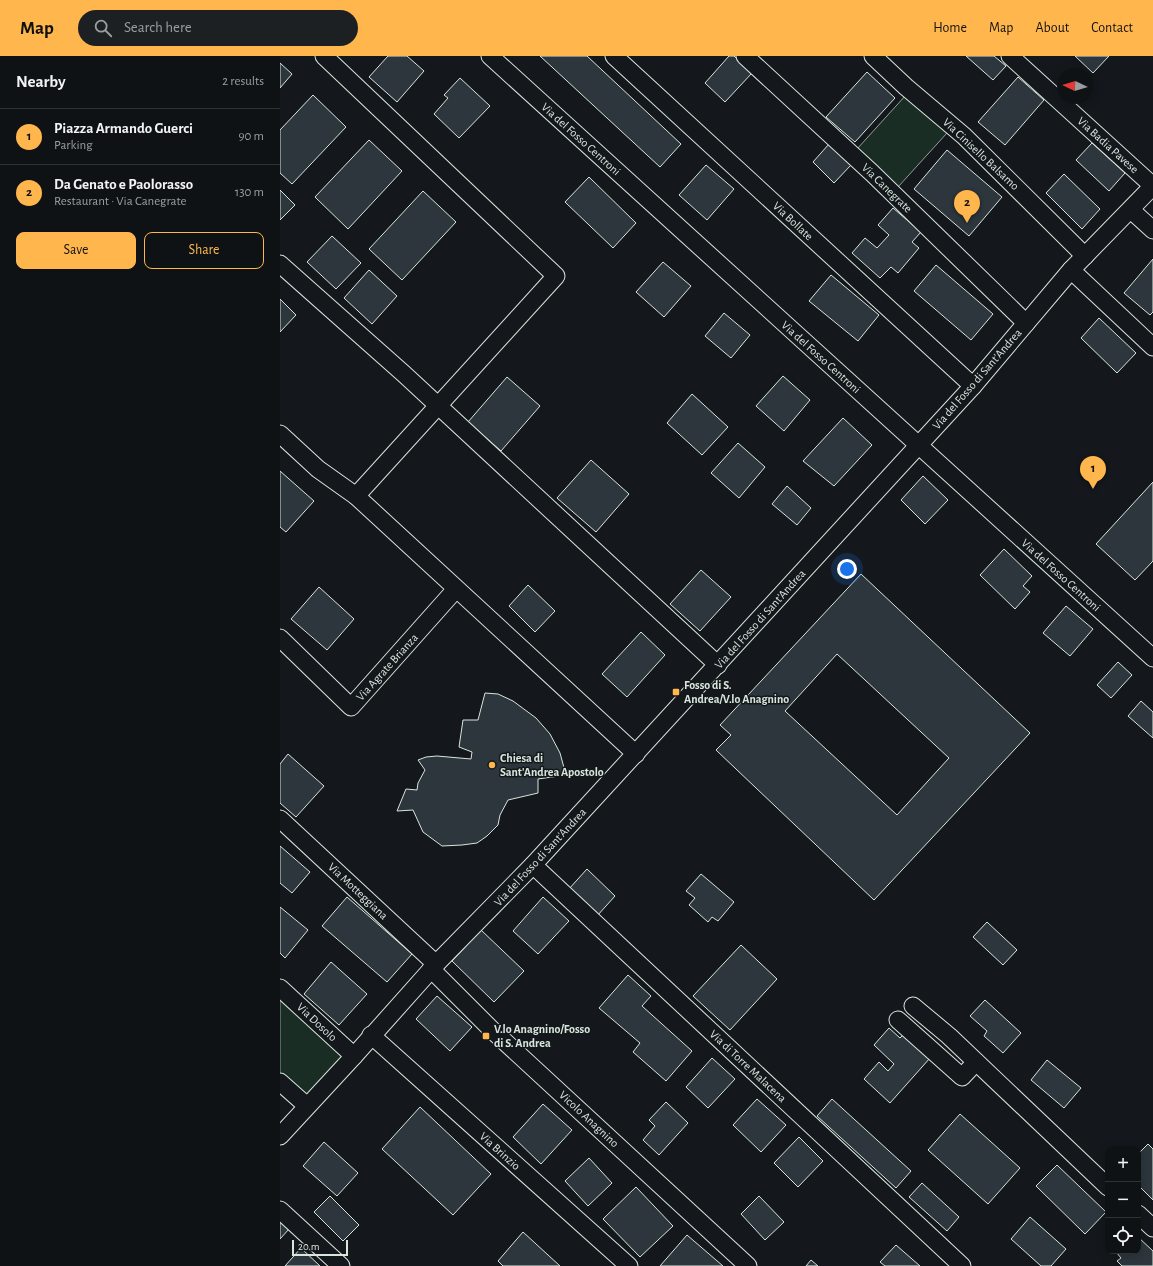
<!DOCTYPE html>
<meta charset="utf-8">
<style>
body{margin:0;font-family:"Alegreya Sans",sans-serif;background:#1d2022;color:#f1f3f6}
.controls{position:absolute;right:12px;bottom:12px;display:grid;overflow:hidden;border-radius:8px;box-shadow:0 2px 10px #0003}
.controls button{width:36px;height:36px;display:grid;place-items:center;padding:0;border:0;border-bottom:1px solid #2f3234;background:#0f1215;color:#f1f3f6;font:20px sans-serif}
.compass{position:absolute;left:777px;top:12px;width:36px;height:36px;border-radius:50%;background:#0f1215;box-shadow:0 2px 10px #0003;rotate:274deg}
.scale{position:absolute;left:12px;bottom:10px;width:56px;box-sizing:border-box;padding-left:4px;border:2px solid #d8e6dc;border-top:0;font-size:11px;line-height:14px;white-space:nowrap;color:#d8e6dc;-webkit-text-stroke:3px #14181c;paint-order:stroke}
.you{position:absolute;left:567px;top:513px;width:14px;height:14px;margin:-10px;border:3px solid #fff;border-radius:50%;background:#1a73e8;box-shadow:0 0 0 6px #1a73e833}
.badge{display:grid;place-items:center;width:26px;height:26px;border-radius:50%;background:#ffb74d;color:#111;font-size:13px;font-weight:700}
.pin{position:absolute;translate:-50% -33px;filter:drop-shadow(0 1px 2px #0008)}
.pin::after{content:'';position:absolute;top:21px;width:14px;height:12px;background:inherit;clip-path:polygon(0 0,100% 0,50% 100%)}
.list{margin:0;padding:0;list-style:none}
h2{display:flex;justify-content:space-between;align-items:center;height:52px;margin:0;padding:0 16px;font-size:17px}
h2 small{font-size:13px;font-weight:400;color:#9b9ea0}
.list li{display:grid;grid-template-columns:26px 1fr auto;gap:12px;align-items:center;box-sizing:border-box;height:56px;padding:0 16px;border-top:1px solid #2f3234}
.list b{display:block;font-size:15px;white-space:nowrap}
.list p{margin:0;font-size:13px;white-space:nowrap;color:#9b9ea0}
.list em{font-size:13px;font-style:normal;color:#9b9ea0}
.actions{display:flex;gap:8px;padding:12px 16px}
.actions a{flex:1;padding:9px 0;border:1px solid #ffb74d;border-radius:8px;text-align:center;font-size:14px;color:#ffb74d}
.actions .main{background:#ffb74d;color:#111}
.icon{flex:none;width:22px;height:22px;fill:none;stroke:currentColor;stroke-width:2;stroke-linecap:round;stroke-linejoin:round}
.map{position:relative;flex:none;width:873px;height:1210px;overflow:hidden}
header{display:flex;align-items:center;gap:24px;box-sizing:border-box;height:56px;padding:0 20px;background:#ffb74d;color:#111}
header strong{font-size:19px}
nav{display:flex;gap:22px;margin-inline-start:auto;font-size:14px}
.search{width:280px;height:36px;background:#1d2022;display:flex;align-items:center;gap:10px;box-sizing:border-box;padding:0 14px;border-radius:22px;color:#9b9ea0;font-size:15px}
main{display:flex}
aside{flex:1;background:#0f1215}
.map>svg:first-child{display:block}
.green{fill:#1a2d24;stroke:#939e99}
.building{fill:#2c363c;stroke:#d8e6dc;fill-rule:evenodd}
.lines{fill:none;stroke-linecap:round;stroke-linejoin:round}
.street-casing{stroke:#d8e6dc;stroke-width:19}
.street{stroke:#14181c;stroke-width:17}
.poi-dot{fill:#ffb74d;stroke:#14181c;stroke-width:1.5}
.labels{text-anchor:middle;stroke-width:3;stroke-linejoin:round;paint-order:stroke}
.street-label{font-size:12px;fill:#d8e6dc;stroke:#14181c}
.poi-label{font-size:12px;font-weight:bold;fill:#d8e6dc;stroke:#14181c;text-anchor:start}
</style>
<header>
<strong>Map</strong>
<div class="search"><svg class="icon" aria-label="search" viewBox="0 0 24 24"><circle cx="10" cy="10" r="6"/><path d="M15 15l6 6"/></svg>Search here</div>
<nav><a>Home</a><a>Map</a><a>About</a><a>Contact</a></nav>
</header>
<main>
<aside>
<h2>Nearby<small>2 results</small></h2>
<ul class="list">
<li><span class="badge">1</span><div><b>Piazza Armando Guerci</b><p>Parking</p></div><em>90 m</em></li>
<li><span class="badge">2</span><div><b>Da Genato e Paolorasso</b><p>Restaurant · Via Canegrate</p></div><em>130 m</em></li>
</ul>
<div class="actions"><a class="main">Save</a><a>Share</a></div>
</aside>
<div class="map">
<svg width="873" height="1210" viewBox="0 0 873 1210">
<rect width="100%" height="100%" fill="#14181c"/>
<g class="green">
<polygon points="626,39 667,77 618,131 577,93"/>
<polygon points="0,933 71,995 28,1045 0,1020"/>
</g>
<g class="building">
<polygon points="108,0 127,0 144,15 117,46 89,21"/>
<polygon points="260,0 307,0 401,88 380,111"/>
<polygon points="449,0 454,0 472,17 445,46 425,27"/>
<polygon points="686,0 714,0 726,10 713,24"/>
<polygon points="795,0 829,0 813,17"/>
<polygon points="0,7 12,18 0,32"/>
<polygon points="587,16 615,42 575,86 546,61"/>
<polygon points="738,21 764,44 725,89 698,66"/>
<polygon points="180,22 210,50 179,82 154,58 168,42 164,39"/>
<polygon points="33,39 66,71 12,128 0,117 0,74"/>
<polygon points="89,84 122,115 68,173 35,141"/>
<polygon points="812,87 845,117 829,135 796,104"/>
<polygon points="549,88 571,109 554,127 533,106"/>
<polygon points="667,94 722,141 689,180 634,133"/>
<polygon points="426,109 454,133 427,164 399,139"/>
<polygon points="784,118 820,153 802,173 766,137"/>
<polygon points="309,121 356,167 333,192 285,146"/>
<polygon points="0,134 15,149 0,164"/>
<polygon points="143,135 176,166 122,224 89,193"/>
<polygon points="613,152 641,176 632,186 639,192 618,217 611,211 600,222 572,197 585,182 597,192 609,179 598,169"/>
<polygon points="52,180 81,207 56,233 27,206"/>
<polygon points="873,203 873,256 870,259 844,237"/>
<polygon points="383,206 411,230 384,261 356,236"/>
<polygon points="656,209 713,258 691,284 634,235"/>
<polygon points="89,214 117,240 92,268 64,242"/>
<polygon points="551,219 599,259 578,285 529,245"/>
<polygon points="0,243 16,259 0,276"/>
<polygon points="444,257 470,279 451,302 425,280"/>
<polygon points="819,262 856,297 837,317 801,282"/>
<polygon points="503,320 530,344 504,375 476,350"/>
<polygon points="227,321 260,350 221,395 188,366"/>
<polygon points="412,338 448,371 422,399 387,367"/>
<polygon points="563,362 592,389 554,430 523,405"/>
<polygon points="458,387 485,411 459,442 431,417"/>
<polygon points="311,404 349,438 316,476 277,442"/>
<polygon points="0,415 34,445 6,476 0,471"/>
<polygon points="643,420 668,444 645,468 621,444"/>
<polygon points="873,426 873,505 855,524 816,488"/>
<polygon points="507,430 531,452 517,469 492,448"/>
<polygon points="724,493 752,520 743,530 750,536 735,553 700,519"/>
<polygon points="421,514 451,541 420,575 390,548"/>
<path d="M 581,518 L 750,677 L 594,844 L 436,694 L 451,679 L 440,669 ZM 557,598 L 669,702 L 617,759 L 505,655 Z"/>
<polygon points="248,529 275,555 255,576 229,550"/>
<polygon points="39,531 74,563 47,594 11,563"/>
<polygon points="786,550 813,573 790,600 763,577"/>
<polygon points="361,576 385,599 347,641 322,618"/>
<polygon points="838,606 852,619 831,642 817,629"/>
<polygon points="205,637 218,638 233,645 256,662 270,678 280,697 286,719 258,723 258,737 228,744 220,759 218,769 207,780 197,787 182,789 162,790 143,776 133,754 117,755 126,733 137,734 138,727 145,714 138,704 146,701 157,700 191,703 192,696 179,691 183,664 198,664"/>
<polygon points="861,645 873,656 873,682 848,660"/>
<polygon points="8,698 44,730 16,761 0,747 0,708"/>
<polygon points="0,790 30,816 12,837 0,827"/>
<polygon points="307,813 335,840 317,860 288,834"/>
<polygon points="421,818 454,846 438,865 432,861 428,866 409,849 415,842 406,835"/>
<polygon points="67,841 132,898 107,926 42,870"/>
<polygon points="263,841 289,865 258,898 233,875"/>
<polygon points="0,851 28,874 5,902 0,897"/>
<polygon points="707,866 737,894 723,909 693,881"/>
<polygon points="201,874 244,915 214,946 172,905"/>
<polygon points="461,889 497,923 450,974 413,940"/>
<polygon points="51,906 87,938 59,969 24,938"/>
<polygon points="348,919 371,940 362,950 412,995 386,1025 353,996 360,987 319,952"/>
<polygon points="157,940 192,971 170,995 136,963"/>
<polygon points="705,944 741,977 723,997 704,980 707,975 690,960"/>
<polygon points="609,972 620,982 624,978 650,1002 610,1047 584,1023 599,1006 608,1015 614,1008 594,989"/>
<polygon points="432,1002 455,1023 428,1052 406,1031"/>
<polygon points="767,1004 801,1032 784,1052 751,1024"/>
<polygon points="477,1043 506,1069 481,1096 453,1069"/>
<polygon points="552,1043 631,1115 616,1132 537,1060"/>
<polygon points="386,1046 408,1067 379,1099 363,1084 375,1070 369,1064"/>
<polygon points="263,1048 292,1074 261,1108 233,1081"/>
<polygon points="140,1051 211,1118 173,1159 102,1093"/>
<polygon points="680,1058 740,1112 708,1148 648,1094"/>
<polygon points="519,1081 543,1105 518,1131 494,1107"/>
<polygon points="44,1086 78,1117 57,1140 23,1110"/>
<polygon points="868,1088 873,1093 873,1144 858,1129 858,1098"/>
<polygon points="309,1102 332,1127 308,1150 285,1125"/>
<polygon points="777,1109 826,1156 805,1178 756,1130"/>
<polygon points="642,1127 679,1161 667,1175 629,1141"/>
<polygon points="356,1131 393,1170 360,1201 323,1163"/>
<polygon points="50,1140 79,1169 63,1185 34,1156"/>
<polygon points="479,1140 504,1166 485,1184 461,1158"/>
<polygon points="750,1161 786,1193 771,1210 761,1210 731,1183"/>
<polygon points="0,1164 9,1173 0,1183"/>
<polygon points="243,1176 280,1210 223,1210 218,1205"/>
<polygon points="407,1179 443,1210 380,1210"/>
<polygon points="858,1181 873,1195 873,1210 842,1210 837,1205 841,1202 836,1196 837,1195 858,1195"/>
<polygon points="616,1189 640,1210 605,1210 600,1206"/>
<polygon points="21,1192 40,1210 5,1210"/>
<polygon points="531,1204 538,1210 526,1210"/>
</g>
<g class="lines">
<g class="street-casing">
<g id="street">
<polyline points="210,0 873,602"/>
<polyline points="334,0 693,330"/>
<polyline points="465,0 592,117 746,267"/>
<polyline points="593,0 626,31 684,80 805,200"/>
<polyline points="730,0 873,130"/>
<polyline points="851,154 873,174"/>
<polyline points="0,208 124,318 438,609"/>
<polyline points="791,214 873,291"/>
<polyline points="0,378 38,413 76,440 276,220 44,0"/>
<polyline points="76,440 356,698"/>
<polyline points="0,582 71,651 176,533"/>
<polyline points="0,763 156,908"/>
<polyline points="253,809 682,1210"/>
<polyline points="151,913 211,973 468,1210"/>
<polyline points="0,932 74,1000"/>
<polyline points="633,950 669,980 828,1131"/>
<polyline points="618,964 682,1021 696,1006"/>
<polyline points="91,979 349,1210"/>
<polyline points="0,1026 27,1050"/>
<polyline points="0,1080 74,1000 156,908 253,809 693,330 791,214 873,130"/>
<polyline points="0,1154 61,1210"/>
<polyline points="858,1158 873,1172"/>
</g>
</g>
<use href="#street" class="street"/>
</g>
<g class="poi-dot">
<rect x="392" y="632" width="8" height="8" rx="2"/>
<circle cx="212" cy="709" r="4"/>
<rect x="202" y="976" width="8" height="8" rx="2"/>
</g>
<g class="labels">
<g class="street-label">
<text transform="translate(301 83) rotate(42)" y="4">Via del Fosso Centroni</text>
<text transform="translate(828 89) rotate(42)" y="4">Via Badia Pavese</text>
<text transform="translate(701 98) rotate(43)" y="4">Via Cinisello Balsamo</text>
<text transform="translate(607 132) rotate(44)" y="4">Via Canegrate</text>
<text transform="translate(513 165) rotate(43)" y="4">Via Bollate</text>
<text transform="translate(541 301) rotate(42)" y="4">Via del Fosso Centroni</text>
<text transform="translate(697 323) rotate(-49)" y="4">Via del Fosso di Sant'Andrea</text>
<text transform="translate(781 519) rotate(42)" y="4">Via del Fosso Centroni</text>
<text transform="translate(480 563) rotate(-48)" y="4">Via del Fosso di Sant'Andrea</text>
<text transform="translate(107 611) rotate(-48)" y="4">Via Agrate Brianza</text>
<text transform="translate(260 801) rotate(-47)" y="4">Via del Fosso di Sant'Andrea</text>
<text transform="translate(78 835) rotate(43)" y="4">Via Motteggiana</text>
<text transform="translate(37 966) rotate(43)" y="4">Via Dosolo</text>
<text transform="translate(468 1010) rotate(43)" y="4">Via di Torre Malacena</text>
<text transform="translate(309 1063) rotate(43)" y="4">Vicolo Anagnino</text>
<text transform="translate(220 1095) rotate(42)" y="4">Via Brinzio</text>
</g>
<g class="poi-label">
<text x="404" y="633">Fosso di S.<tspan x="404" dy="14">Andrea/V.lo Anagnino</tspan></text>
<text x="220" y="706">Chiesa di<tspan x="220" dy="14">Sant'Andrea Apostolo</tspan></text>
<text x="214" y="977">V.lo Anagnino/Fosso<tspan x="214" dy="14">di S. Andrea</tspan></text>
</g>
</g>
</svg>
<div class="controls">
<button>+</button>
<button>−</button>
<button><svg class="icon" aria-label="locate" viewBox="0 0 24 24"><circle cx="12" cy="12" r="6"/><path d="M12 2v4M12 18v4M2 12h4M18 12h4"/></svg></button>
</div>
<svg class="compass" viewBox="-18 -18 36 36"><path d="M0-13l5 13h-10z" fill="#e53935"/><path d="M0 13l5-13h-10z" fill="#9b9ea0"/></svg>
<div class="scale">20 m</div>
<div class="you"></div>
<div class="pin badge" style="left:813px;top:433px">1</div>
<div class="pin badge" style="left:687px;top:167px">2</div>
</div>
</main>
